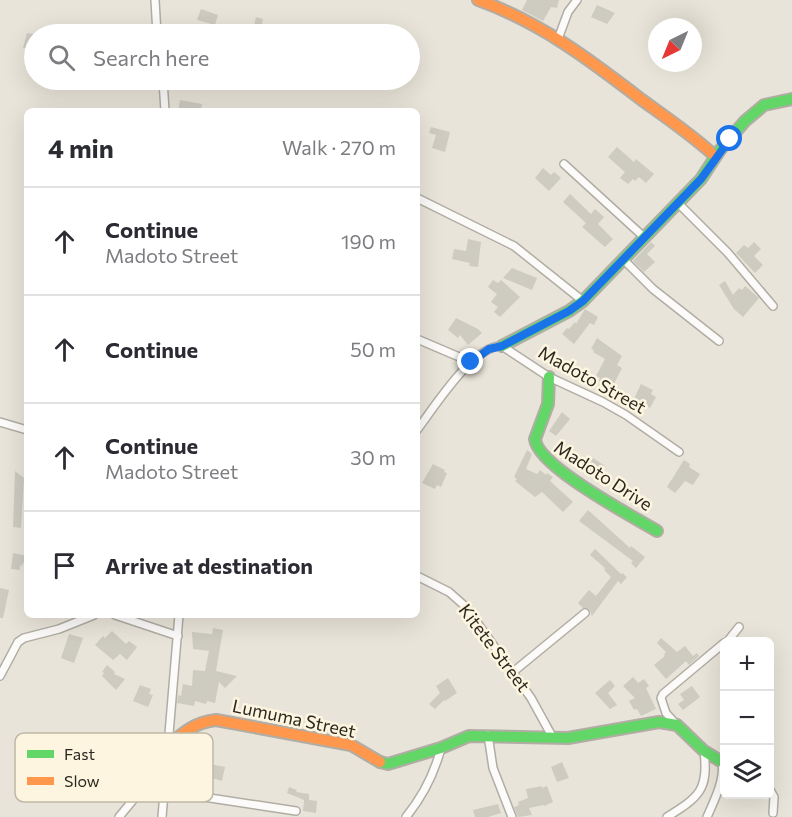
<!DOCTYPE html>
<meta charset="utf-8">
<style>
body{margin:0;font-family:Commissioner,sans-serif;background:#f7f7f7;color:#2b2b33}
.controls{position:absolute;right:18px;bottom:18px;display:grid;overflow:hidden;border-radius:9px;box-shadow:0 6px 24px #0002}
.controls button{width:54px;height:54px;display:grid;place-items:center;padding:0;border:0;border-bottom:2px solid #e1e1e2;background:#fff;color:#2b2b33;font:30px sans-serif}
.compass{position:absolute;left:648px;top:18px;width:54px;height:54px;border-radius:50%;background:#fff;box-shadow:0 6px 24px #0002;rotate:223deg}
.stop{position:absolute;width:18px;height:18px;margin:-14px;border:4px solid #1a73e8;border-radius:50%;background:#fff}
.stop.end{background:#1a73e8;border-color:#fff;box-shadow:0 2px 6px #0008}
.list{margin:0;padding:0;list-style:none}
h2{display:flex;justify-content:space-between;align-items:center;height:78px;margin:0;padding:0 24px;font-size:26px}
h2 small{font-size:20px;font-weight:400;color:#7c7c81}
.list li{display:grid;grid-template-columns:39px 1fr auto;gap:18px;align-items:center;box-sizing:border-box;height:108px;padding:0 24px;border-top:2px solid #e1e1e2}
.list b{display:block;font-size:22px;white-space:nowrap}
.list p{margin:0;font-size:20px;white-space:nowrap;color:#7c7c81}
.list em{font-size:20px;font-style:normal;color:#7c7c81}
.icon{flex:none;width:33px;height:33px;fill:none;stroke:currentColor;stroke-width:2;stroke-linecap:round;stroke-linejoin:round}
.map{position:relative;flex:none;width:792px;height:817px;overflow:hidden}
.search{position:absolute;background:#fff;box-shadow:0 6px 24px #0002;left:24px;top:24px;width:396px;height:66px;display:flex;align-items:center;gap:15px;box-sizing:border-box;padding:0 21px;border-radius:33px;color:#7c7c81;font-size:22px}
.panel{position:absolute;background:#fff;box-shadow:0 6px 24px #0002;left:24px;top:108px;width:396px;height:510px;border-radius:9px}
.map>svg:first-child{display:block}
.building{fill:#cecbc1}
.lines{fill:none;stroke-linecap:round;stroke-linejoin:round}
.street-casing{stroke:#b1ada4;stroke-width:10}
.fast-casing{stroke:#b1ada4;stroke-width:14}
.slow-casing{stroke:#b1ada4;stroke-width:14}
.street{stroke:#fcfbf9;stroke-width:7}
.fast{stroke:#63d668;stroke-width:10}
.slow{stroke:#ff974d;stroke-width:10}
.route{stroke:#1a73e8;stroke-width:8}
.labels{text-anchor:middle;stroke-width:5;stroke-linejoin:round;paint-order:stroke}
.street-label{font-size:18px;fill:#2b2820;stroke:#fdf5df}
.key{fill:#fdf5df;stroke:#beb8a6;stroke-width:1.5}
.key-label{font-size:16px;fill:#2b2820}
</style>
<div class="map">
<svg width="792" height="817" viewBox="0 0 792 817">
<rect width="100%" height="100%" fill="#e9e4d9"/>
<g class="building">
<polygon points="527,0 559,0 557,8 551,7 543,21 522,10"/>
<polygon points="597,5 615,13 607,24 591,17"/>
<polygon points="201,9 218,15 215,25 197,20"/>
<polygon points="256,17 263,19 260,34 242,34 244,24 254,26"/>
<polygon points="27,33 34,34 34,59 24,58 25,48 23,48"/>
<polygon points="180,100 202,104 201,111 178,111"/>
<polygon points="431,127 450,132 445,152 432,148 436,135 429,133"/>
<polygon points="617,147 634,162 636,159 654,174 646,183 639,177 635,181 633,179 628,184 620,178 625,172 608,157"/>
<polygon points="543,168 551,175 554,172 561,178 549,191 535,178"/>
<polygon points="570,194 591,214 595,209 604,217 598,224 613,239 605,247 582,227 586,223 563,202"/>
<polygon points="468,239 481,242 478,267 469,266 470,263 452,259 454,249 466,251"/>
<polygon points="651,242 655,246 647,254 655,262 644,272 633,261"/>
<polygon points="754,242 761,249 754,256 763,265 755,273 736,253 744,245 748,248"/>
<polygon points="512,268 537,278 532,290 503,278"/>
<polygon points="493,280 498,283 501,280 520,297 500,317 494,312 498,307 491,302 497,294 488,287"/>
<polygon points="725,281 733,295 739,288 742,290 745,286 759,298 743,317 734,309 719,285"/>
<polygon points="585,309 598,317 594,325 590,323 574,344 562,334 567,328 569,329 575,322 576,324"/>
<polygon points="456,318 478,329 482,333 468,345 460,335 458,338 448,330"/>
<polygon points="597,338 622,356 617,365 622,368 612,388 599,381 600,378 596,376 605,359 593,352 594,350 591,349"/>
<polygon points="641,384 653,390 651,394 656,397 650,408 641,403 639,407 632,403"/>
<polygon points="562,412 570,419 556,436 549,431"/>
<polygon points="527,450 532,454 526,469 537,474 540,470 546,475 547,473 553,477 550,481 573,502 563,512 542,492 535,497 515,481 517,479 514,477"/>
<polygon points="593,458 605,466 597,479 585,471"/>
<polygon points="684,460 690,464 689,467 700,474 693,485 685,481 675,493 667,487"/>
<polygon points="433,464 445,470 444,472 447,473 441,487 437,485 435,489 422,483"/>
<polygon points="15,471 24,478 21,528 13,527"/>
<polygon points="588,510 630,548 631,546 645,557 636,568 631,563 633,561 579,521"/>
<polygon points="595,549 621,574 622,573 627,577 621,584 618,581 592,616 589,609 583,608 578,603 589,590 596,596 611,577 604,570 605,568 590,555"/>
<polygon points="13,553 27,556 27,564 23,563 22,566 20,565 20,570 11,569"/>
<polygon points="0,588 9,590 3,618 0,618"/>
<polygon points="213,628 223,630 216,671 237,676 225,688 219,682 215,703 207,701 206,704 195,701 194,706 177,703 178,695 181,696 183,684 192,686 193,670 205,671 209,651 193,649 192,632 212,634"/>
<polygon points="112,631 126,644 129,641 137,647 127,660 120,654 113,660 95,645 103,636 105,638"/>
<polygon points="69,634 83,638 74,663 61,658"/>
<polygon points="661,638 677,652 685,646 693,656 697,653 699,656 689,665 686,661 666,679 654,665 665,656 664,654 666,652 657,643"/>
<polygon points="107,665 115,672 114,674 125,679 116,690 102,676 104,673 102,672"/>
<polygon points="633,677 638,683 644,679 649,686 646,688 656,709 641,716 637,709 634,710 629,701 635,698 623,686"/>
<polygon points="448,678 457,693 445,701 444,700 435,709 429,704 440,693 436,686"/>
<polygon points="610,680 615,686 608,693 617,705 610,709 595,693"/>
<polygon points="140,685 151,689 149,694 153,695 148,707 133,701"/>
<polygon points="692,686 700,697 683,710 678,704 684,700 680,694"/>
<polygon points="194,761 225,767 222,781 201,775 199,783 195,782 194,784 185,781 185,779 180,778 185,762 193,764"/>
<polygon points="562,762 569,778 557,782 551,767"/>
<polygon points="542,786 542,788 547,786 553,802 544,806 544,805 529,808 532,815 518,817 514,807 519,805 518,802 528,798 526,789"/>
<polygon points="289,787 297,790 296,792 309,794 309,800 317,801 316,813 303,811 304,800 287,793"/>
<polygon points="498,804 501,813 488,817 475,817 473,810"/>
</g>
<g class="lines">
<g class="street-casing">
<g id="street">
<polyline points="155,0 157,34"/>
<polyline points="558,39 568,12 577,0"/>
<polyline points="163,80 165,111"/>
<polyline points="564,164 645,238"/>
<polyline points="417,198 514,246 583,301"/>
<polyline points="678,203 728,253 773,306"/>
<polyline points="623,259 653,289 719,341"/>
<polyline points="417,339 471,362"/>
<polyline points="0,422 27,430"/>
<path d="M 417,430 C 433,409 474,344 502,346 L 549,377 L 603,402 L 626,415 L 679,452"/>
<polyline points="417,576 449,592 466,607 531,698 553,738"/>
<polyline points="115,615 178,636"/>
<polyline points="727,642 739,627"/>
<polyline points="513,672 585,613"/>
<polyline points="0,676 18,642 24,638 59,629 94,615"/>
<polyline points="676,724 666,713 661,698 663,694 724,643"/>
<polyline points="488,735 493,768 512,817"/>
<polyline points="770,790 774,797 773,813"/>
<polyline points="164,791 296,811"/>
<polyline points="119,817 167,759"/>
<polyline points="162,817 179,615"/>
<path d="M 406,817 C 423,796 434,775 441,748"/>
<path d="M 667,817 C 699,797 709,790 704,751"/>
<path d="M 707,817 C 714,801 725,780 722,762"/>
</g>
</g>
<g class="fast-casing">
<g id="fast">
<polyline points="502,346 569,311 583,301 701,179 720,150 745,121 764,105 792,99"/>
<path d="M 549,377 L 548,404 L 535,439 C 537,466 632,516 657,531"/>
<polyline points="380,762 388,764 441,748 469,736 568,738 659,722 677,725 704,751 724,763"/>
</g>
</g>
<g class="slow-casing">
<g id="slow">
<path d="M 478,0 C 540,22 590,60 642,100 C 667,118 692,135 715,156"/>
<path d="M 169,746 C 183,732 196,722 216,720 L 351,745 L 380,762"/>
</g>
</g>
<use href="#street" class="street"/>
<use href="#fast" class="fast"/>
<use href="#slow" class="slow"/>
</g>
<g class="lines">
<polyline class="route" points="471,362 489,349 502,346 569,311 583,301 701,179 730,139"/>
</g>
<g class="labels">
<g class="street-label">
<text transform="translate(592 380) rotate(29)" y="6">Madoto Street</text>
<text transform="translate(603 476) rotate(33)" y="6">Madoto Drive</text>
<text transform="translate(494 648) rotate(53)" y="6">Kitete Street</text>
<text transform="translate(294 719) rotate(12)" y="6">Lumuma Street</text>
</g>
</g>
<rect x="15" y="733" width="198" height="69" rx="9" class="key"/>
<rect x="27" y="750" width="27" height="8" fill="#63d668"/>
<rect x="27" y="777" width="27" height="8" fill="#ff974d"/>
<g class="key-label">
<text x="64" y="760">Fast</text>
<text x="64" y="787">Slow</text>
</g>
</svg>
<div class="controls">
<button>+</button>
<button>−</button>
<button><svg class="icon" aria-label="layers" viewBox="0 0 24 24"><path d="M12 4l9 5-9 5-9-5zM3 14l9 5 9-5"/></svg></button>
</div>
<svg class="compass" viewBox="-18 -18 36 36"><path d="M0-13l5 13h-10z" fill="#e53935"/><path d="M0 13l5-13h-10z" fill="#7c7c81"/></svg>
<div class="stop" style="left:730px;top:139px"></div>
<div class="stop end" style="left:471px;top:362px"></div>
<div class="search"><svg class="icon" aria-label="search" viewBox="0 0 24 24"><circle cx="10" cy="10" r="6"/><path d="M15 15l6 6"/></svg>Search here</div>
<section class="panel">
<h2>4 min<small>Walk · 270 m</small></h2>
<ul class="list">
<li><svg class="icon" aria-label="ahead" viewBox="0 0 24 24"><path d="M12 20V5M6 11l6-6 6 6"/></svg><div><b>Continue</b><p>Madoto Street</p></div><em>190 m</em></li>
<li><svg class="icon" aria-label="ahead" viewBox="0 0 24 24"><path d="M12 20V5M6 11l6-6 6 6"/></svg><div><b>Continue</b></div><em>50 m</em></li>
<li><svg class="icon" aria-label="ahead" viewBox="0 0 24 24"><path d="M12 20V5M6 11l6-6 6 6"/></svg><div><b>Continue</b><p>Madoto Street</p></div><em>30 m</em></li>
<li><svg class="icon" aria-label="arrive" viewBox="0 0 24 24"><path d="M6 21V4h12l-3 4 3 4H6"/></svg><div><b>Arrive at destination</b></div></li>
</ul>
</section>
</div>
